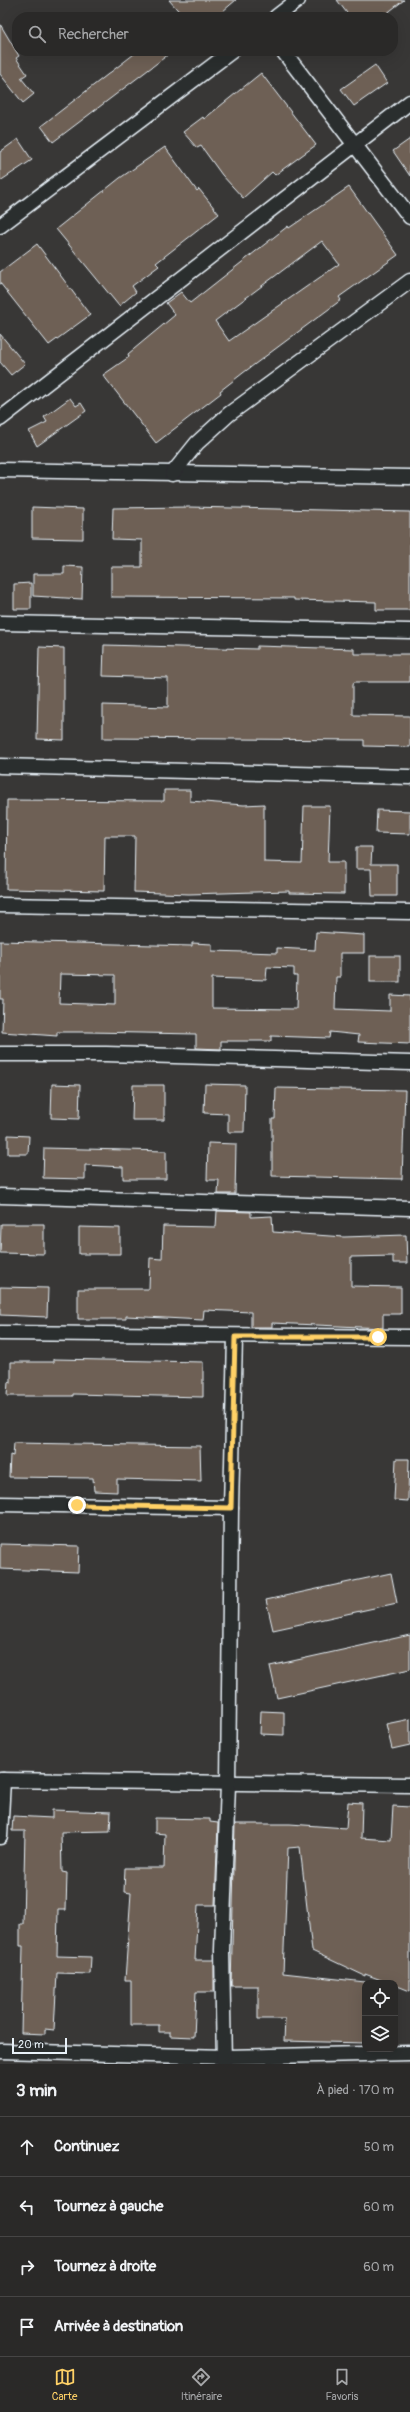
<!DOCTYPE html>
<html lang="fr">
<meta charset="utf-8">
<style>
body{margin:0;font-family:Pangolin,sans-serif;background:#323130;color:#f1f3f6}
.controls{position:absolute;right:12px;bottom:12px;display:grid;overflow:hidden;border-radius:8px;box-shadow:0 4px 16px #0002}
.controls button{width:36px;height:36px;display:grid;place-items:center;padding:0;border:0;border-bottom:1px solid #464545;background:#2a2928;color:#f1f3f6;font:20px sans-serif}
.scale{position:absolute;left:12px;bottom:10px;width:55px;box-sizing:border-box;padding-left:4px;border:2px solid #e8f1f8;border-top:0;font-size:11px;line-height:14px;white-space:nowrap;color:#e8f1f8;-webkit-text-stroke:3px #2a2d2e;paint-order:stroke}
.stop{position:absolute;width:12px;height:12px;margin:-9px;border:3px solid #ffd166;border-radius:50%;background:#fff}
.stop.end{background:#ffd166;border-color:#fff;box-shadow:0 1px 4px #0008}
.list{margin:0;padding:0;list-style:none}
h2{display:flex;justify-content:space-between;align-items:center;height:52px;margin:0;padding:0 16px;font-size:17px}
h2 small{font-size:13px;font-weight:400;color:#a5a6a8}
.list li{display:grid;grid-template-columns:26px 1fr auto;gap:12px;align-items:center;box-sizing:border-box;height:60px;padding:0 16px;border-top:1px solid #464545}
.list b{display:block;font-size:15px;white-space:nowrap}
.list em{font-size:13px;font-style:normal;color:#a5a6a8}
.icon{flex:none;width:22px;height:22px;fill:none;stroke:currentColor;stroke-width:2;stroke-linecap:round;stroke-linejoin:round}
.map{position:relative;flex:none;width:410px;height:2064px;overflow:hidden}
.search{position:absolute;background:#2a2928;box-shadow:0 4px 16px #0002;left:12px;right:12px;top:12px;height:44px;display:flex;align-items:center;gap:10px;box-sizing:border-box;padding:0 14px;border-radius:16px;color:#a5a6a8;font-size:15px}
.sheet{height:292px;background:#2a2928}
nav{display:flex;justify-content:space-around;align-items:center;box-sizing:border-box;height:56px;border-top:1px solid #464545;background:#2a2928;font-size:11px;color:#a5a6a8}
nav a{display:grid;justify-items:center;gap:2px}
nav .on{color:#ffd166}
.map>svg:first-child{display:block}
.building{fill:#6e6054;stroke:#e8f1f8;fill-rule:evenodd}
.lines{fill:none;stroke-linecap:round;stroke-linejoin:round}
.street-casing{stroke:#e8f1f8;stroke-width:17}
.street{stroke:#2a2d2e;stroke-width:14}
.route{stroke:#ffd166;stroke-width:5}
</style>
<div class="map">
<svg width="410" height="2064" viewBox="0 0 410 2064">
<rect width="100%" height="100%" fill="#383736"/>
<filter id="ink" filterUnits="userSpaceOnUse"><feTurbulence type="fractalNoise" baseFrequency=".025" numOctaves="2"/><feDisplacementMap in="SourceGraphic" scale="8" xChannelSelector="R" yChannelSelector="G"/><feConvolveMatrix kernelMatrix="1 2 1 2 8 2 1 2 1" color-interpolation-filters="sRGB"/></filter>
<g filter="url(#ink)">
<g class="building">
<polygon points="169,0 236,0 216,17 184,17"/>
<polygon points="337,0 404,0 382,17 350,17"/>
<polygon points="0,24 19,56 16,58 27,74 21,78 34,94 23,103 0,74"/>
<polygon points="138,51 173,51 53,142 41,126"/>
<polygon points="375,65 387,83 354,106 341,89"/>
<polygon points="261,73 316,145 275,175 272,172 243,198 222,175 201,146 197,148 183,132 203,117 204,119"/>
<polygon points="18,139 32,160 0,181 0,152"/>
<polygon points="410,139 410,176 393,151"/>
<polygon points="165,147 197,191 199,189 219,214 156,263 159,266 132,286 136,292 119,306 56,229 120,178"/>
<path d="M 349,187 L 398,255 L 339,297 L 341,300 L 243,373 L 220,391 L 221,393 L 156,443 L 103,375 L 129,357 L 128,354 L 175,315 L 166,303 L 181,292 L 190,303 L 288,226 L 289,228 ZM 322,241 L 339,264 L 229,341 L 215,321 Z"/>
<polygon points="37,244 90,315 49,345 0,283 0,272"/>
<polygon points="0,334 25,364 11,375 0,362"/>
<polygon points="70,398 76,406 81,403 86,411 37,446 29,431 47,422 44,417"/>
<polygon points="32,507 83,509 83,539 32,538"/>
<polygon points="189,507 410,512 410,610 376,610 376,602 294,600 294,598 111,597 111,567 142,567 142,540 112,539 113,508"/>
<polygon points="64,566 83,567 82,599 33,596 33,574 64,574"/>
<polygon points="31,583 31,609 14,609 14,584"/>
<polygon points="104,645 257,649 257,646 354,649 354,654 410,654 410,682 354,682 353,684 353,715 410,716 410,747 364,746 364,740 103,738 103,705 168,707 168,678 103,676"/>
<polygon points="39,647 64,648 64,740 37,739"/>
<polygon points="164,790 190,790 190,801 244,805 264,804 264,862 302,863 304,806 330,806 328,862 344,862 344,894 289,893 289,891 189,894 134,892 135,836 105,836 104,891 6,889 7,800 164,801"/>
<polygon points="377,810 410,811 410,834 376,833"/>
<polygon points="356,847 372,847 371,864 397,864 397,896 372,896 371,869 356,869"/>
<path d="M 316,932 L 364,935 L 364,953 L 340,953 L 340,977 L 336,977 L 335,1009 L 390,1011 L 390,995 L 410,996 L 410,1044 L 358,1042 L 359,1035 L 330,1032 L 329,1038 L 271,1036 L 271,1041 L 221,1041 L 221,1049 L 196,1048 L 196,1034 L 88,1032 L 57,1032 L 57,1036 L 2,1032 L 3,999 L 0,999 L 0,941 L 192,946 L 192,943 L 212,944 L 212,951 L 277,953 L 277,948 L 315,950 ZM 267,967 L 294,968 L 294,976 L 297,976 L 296,1009 L 212,1008 L 212,978 L 266,980 ZM 60,974 L 115,975 L 115,1005 L 59,1003 Z"/>
<rect x="370" y="956" width="30" height="26"/>
<polygon points="52,1084 80,1085 79,1119 51,1118"/>
<polygon points="205,1084 245,1085 244,1132 228,1132 228,1114 204,1113"/>
<polygon points="133,1085 164,1085 164,1120 132,1120"/>
<polygon points="276,1088 405,1090 402,1179 272,1176 272,1119 275,1119"/>
<polygon points="8,1135 29,1136 28,1154 8,1154"/>
<polygon points="208,1143 236,1144 235,1194 218,1194 219,1180 207,1180"/>
<polygon points="44,1148 166,1151 166,1179 123,1179 123,1167 85,1165 85,1179 43,1178"/>
<polygon points="217,1211 251,1212 251,1217 272,1216 273,1232 344,1237 406,1235 407,1263 393,1263 393,1256 351,1257 351,1286 401,1287 401,1314 383,1314 383,1328 272,1323 272,1327 251,1327 251,1312 204,1310 203,1320 126,1316 126,1319 78,1319 78,1289 149,1289 150,1258 162,1259 163,1226 216,1227"/>
<polygon points="1,1224 44,1224 44,1254 0,1253"/>
<polygon points="79,1227 120,1228 120,1254 79,1254"/>
<polygon points="0,1287 48,1288 47,1317 0,1315"/>
<polygon points="54,1359 203,1362 203,1397 73,1394 73,1396 7,1396 8,1382 11,1383 11,1362 54,1362"/>
<polygon points="14,1443 200,1446 201,1481 117,1479 117,1492 94,1491 93,1478 9,1477 10,1455 13,1456"/>
<polygon points="396,1459 409,1459 408,1501 394,1500"/>
<polygon points="0,1544 79,1546 78,1572 0,1569"/>
<polygon points="391,1573 397,1603 273,1630 266,1600"/>
<polygon points="410,1635 410,1669 277,1698 270,1666"/>
<polygon points="261,1711 284,1712 284,1735 260,1734"/>
<polygon points="410,1719 410,1745 392,1749 386,1724"/>
<polygon points="348,1802 362,1803 361,1838 391,1840 393,1806 410,1807 410,1991 395,1985 395,1983 389,1983 365,1974 365,1976 312,1951 300,1847 288,1848 283,1973 365,1982 365,2043 284,2041 285,2019 258,2019 258,1986 231,1986 235,1824 290,1824 346,1828"/>
<polygon points="52,1810 111,1812 110,1831 61,1832 62,1872 67,1873 66,1910 58,1910 57,1956 91,1957 90,1974 57,1973 54,2030 45,2029 45,2034 21,2033 23,1946 20,1946 20,1924 23,1924 25,1831 12,1831 13,1816 52,1818"/>
<polygon points="155,1818 210,1819 210,1822 218,1823 215,1905 198,1905 195,1960 214,1960 214,1992 196,1992 194,2037 170,2036 170,2032 159,2032 159,2025 131,2025 131,1980 125,1980 131,1893 124,1892 125,1868 164,1868 165,1834 155,1833"/>
</g>
<g class="lines">
<g class="street-casing">
<g id="street">
<polyline points="276,17 298,0"/>
<polyline points="283,51 410,217"/>
<polyline points="0,226 232,51"/>
<polyline points="0,419 410,102"/>
<polyline points="0,470 410,477"/>
<polyline points="172,474 197,443 229,414 410,281"/>
<polyline points="0,623 410,631"/>
<polyline points="0,766 410,777"/>
<polyline points="0,905 410,912"/>
<polyline points="0,1054 106,1054 410,1063"/>
<polyline points="0,1196 410,1208"/>
<polyline points="0,1333 410,1337"/>
<polyline points="0,1504 231,1508"/>
<polyline points="0,1780 410,1785"/>
<polyline points="0,1837 3,1780"/>
<polyline points="0,2051 225,2057 410,2053"/>
<polyline points="224,2064 222,1950 228,1784 231,1508 235,1337"/>
</g>
</g>
<use href="#street" class="street"/>
</g>
</g>
<g class="lines" filter="url(#ink)">
<polyline class="route" points="77,1505 231,1508 235,1337 378,1337"/>
</g>
</svg>
<div class="controls">
<button><svg class="icon" aria-label="locate" viewBox="0 0 24 24"><circle cx="12" cy="12" r="6"/><path d="M12 2v4M12 18v4M2 12h4M18 12h4"/></svg></button>
<button><svg class="icon" aria-label="layers" viewBox="0 0 24 24"><path d="M12 4l9 5-9 5-9-5zM3 14l9 5 9-5"/></svg></button>
</div>
<div class="scale">20 m</div>
<div class="stop" style="left:378px;top:1337px"></div>
<div class="stop end" style="left:77px;top:1505px"></div>
<div class="search"><svg class="icon" aria-label="search" viewBox="0 0 24 24"><circle cx="10" cy="10" r="6"/><path d="M15 15l6 6"/></svg>Rechercher</div>
</div>
<section class="sheet">
<h2>3 min<small>À pied · 170 m</small></h2>
<ul class="list">
<li><svg class="icon" aria-label="ahead" viewBox="0 0 24 24"><path d="M12 20V5M6 11l6-6 6 6"/></svg><div><b>Continuez</b></div><em>50 m</em></li>
<li><svg class="icon" aria-label="left" viewBox="0 0 24 24"><path d="M17 20v-9H6M10 6l-5 5 5 5"/></svg><div><b>Tournez à gauche</b></div><em>60 m</em></li>
<li><svg class="icon" aria-label="right" viewBox="0 0 24 24"><path d="M7 20v-9h11M14 6l5 5-5 5"/></svg><div><b>Tournez à droite</b></div><em>60 m</em></li>
<li><svg class="icon" aria-label="arrive" viewBox="0 0 24 24"><path d="M6 21V4h12l-3 4 3 4H6"/></svg><div><b>Arrivée à destination</b></div></li>
</ul>
</section>
<nav>
<a class="on"><svg class="icon" aria-label="map" viewBox="0 0 24 24"><path d="M3 6l6-2 6 2 6-2v14l-6 2-6-2-6 2zM9 4v14M15 6v14"/></svg>Carte</a>
<a><svg class="icon" aria-label="directions" viewBox="0 0 24 24"><path d="M12 3l9 9-9 9-9-9zM9 14v-3h6M13 9l2 2-2 2"/></svg>Itinéraire</a>
<a><svg class="icon" aria-label="saved" viewBox="0 0 24 24"><path d="M7 4h10v16l-5-4-5 4z"/></svg>Favoris</a>
</nav>
